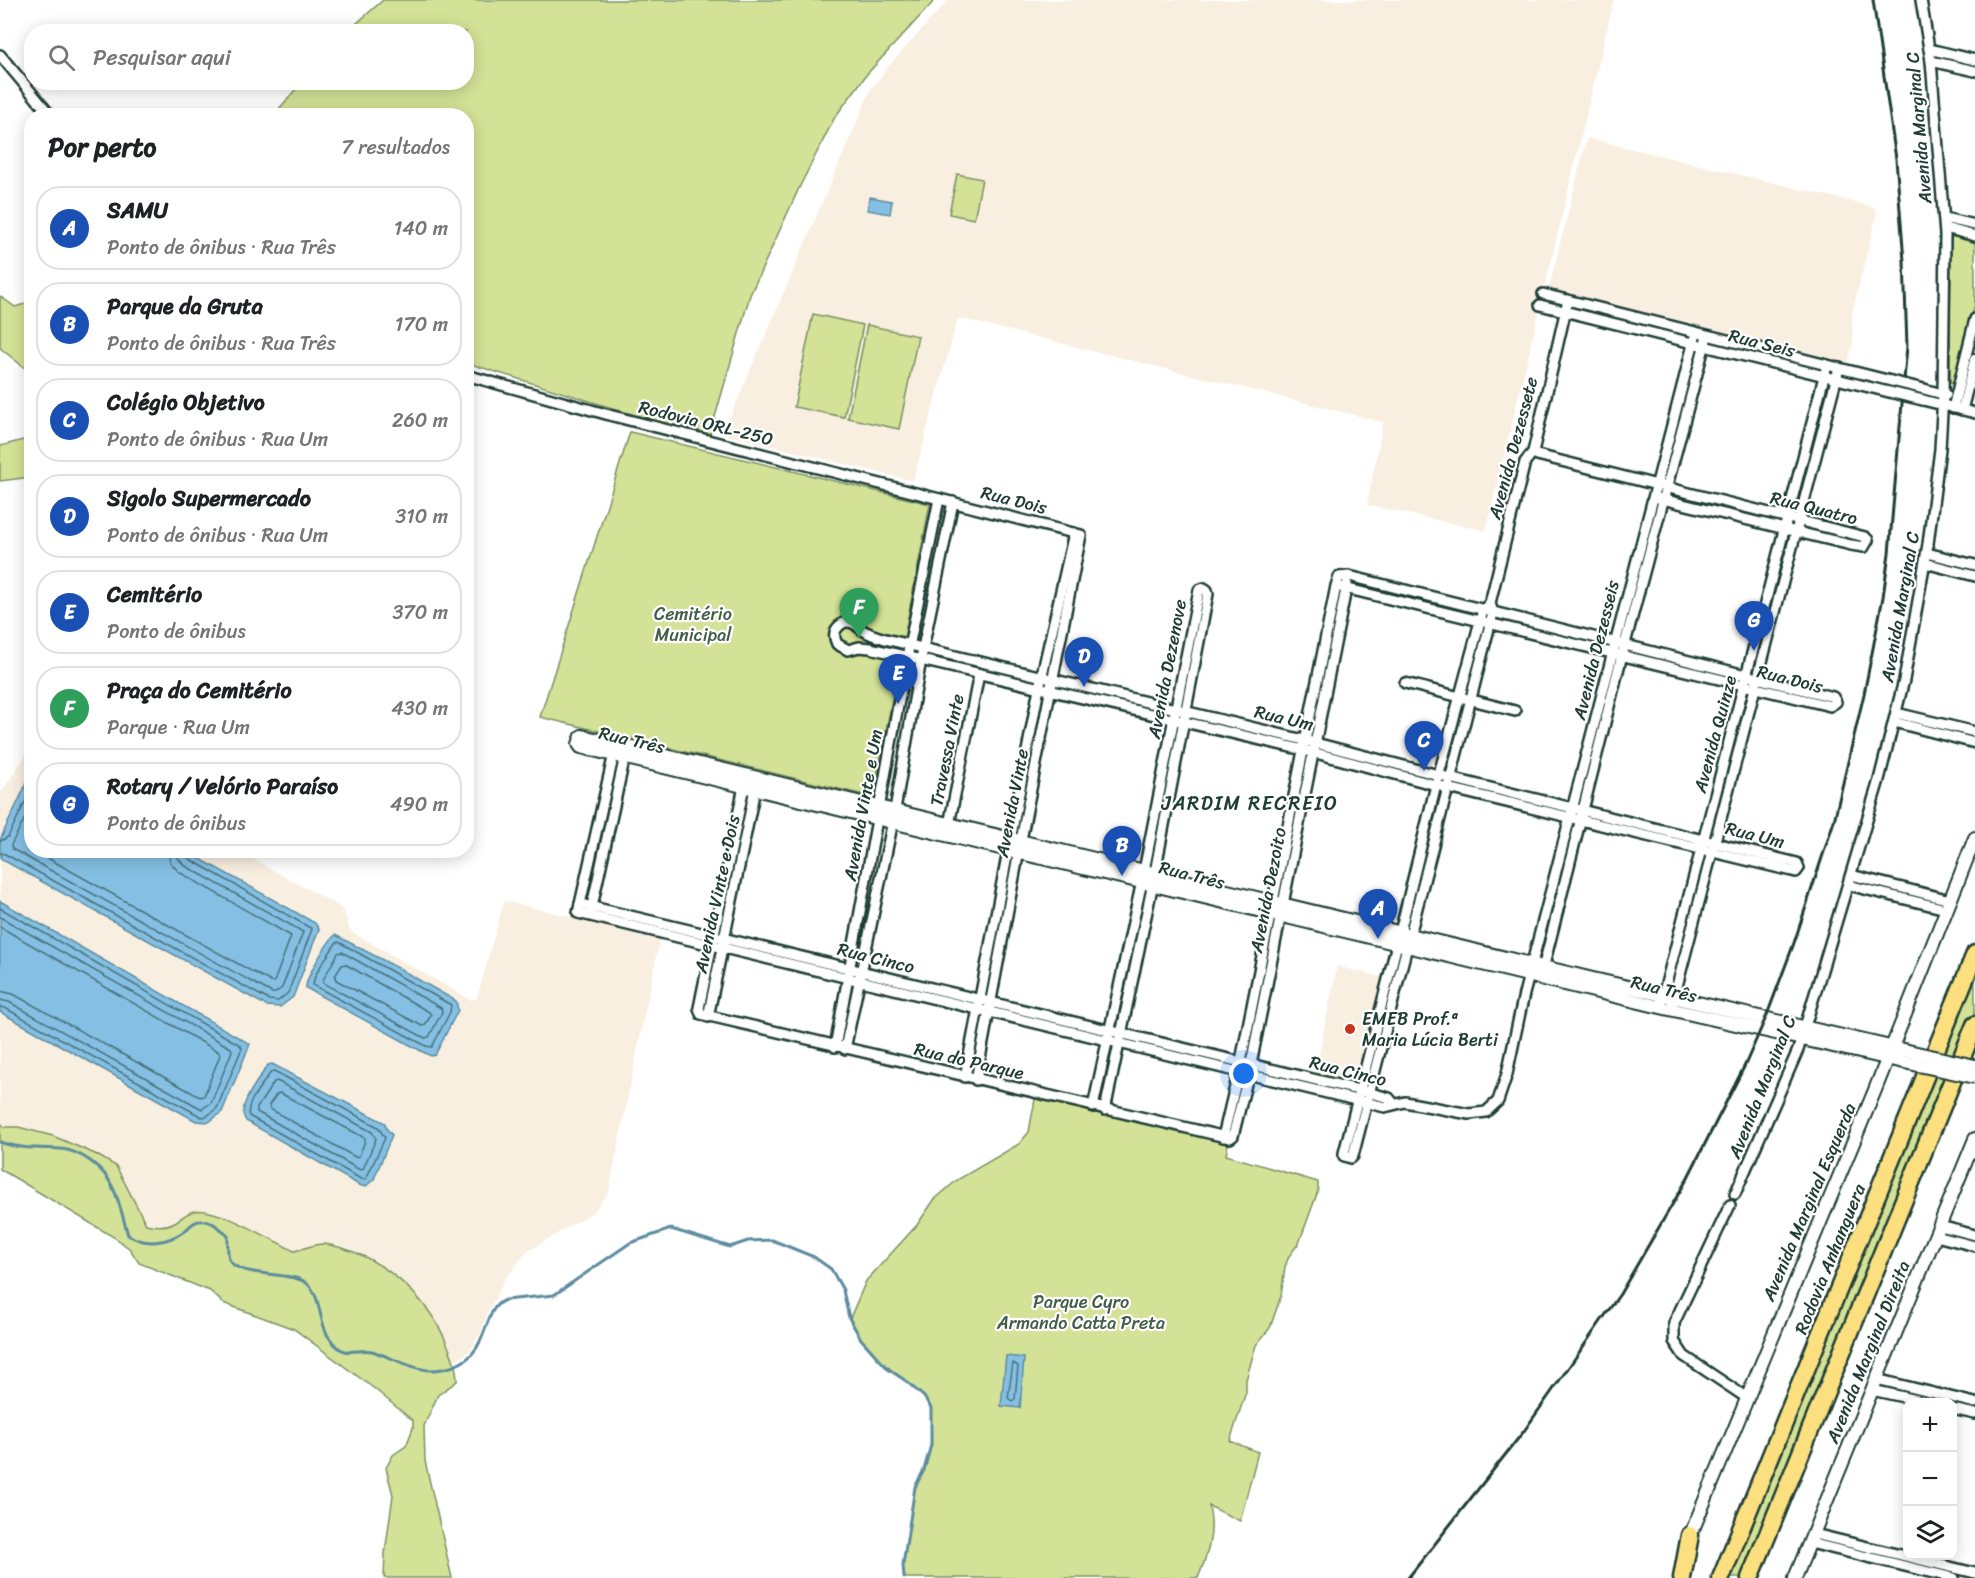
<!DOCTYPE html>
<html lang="pt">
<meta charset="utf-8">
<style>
body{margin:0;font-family:Sriracha,sans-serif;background:#f2f2f2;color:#202124}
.controls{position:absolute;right:18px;bottom:18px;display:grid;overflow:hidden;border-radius:12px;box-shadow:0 3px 15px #0003}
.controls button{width:54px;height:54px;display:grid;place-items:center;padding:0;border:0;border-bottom:2px solid #e0e0e0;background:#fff;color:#202124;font:30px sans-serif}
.you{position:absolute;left:1244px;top:1074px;width:21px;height:21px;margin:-15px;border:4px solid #fff;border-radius:50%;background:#1a73e8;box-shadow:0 0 0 9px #1a73e833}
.badge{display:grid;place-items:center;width:39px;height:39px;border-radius:50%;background:#c8321e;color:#fff;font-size:20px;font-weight:700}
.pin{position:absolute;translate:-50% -50px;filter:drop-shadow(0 2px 3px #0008)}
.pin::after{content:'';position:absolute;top:32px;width:21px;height:18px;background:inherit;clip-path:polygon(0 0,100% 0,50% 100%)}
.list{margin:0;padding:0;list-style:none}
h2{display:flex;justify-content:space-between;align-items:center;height:78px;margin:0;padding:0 24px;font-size:26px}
h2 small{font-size:20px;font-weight:400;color:#757577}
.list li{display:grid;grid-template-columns:39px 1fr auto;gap:18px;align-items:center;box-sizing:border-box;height:84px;margin:0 12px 12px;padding:0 12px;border:2px solid #e0e0e0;border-radius:24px}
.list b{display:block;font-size:22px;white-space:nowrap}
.list p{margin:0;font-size:20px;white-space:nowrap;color:#757577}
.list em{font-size:20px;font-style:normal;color:#757577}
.icon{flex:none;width:33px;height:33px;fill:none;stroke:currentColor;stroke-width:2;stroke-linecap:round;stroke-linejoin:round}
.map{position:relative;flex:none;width:1975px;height:1578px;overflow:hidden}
.search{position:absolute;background:#fff;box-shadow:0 3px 15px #0003;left:24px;top:24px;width:450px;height:66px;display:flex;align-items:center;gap:15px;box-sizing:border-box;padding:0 21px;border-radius:24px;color:#757577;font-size:22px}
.panel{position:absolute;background:#fff;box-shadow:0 3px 15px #0003;left:24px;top:108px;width:450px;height:750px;border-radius:24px}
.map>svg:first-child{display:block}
.built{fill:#f9efe1}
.green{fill:#d3e296;stroke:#799065;stroke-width:1.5}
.water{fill:#85c0e4;stroke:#5c8c9e;stroke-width:1.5}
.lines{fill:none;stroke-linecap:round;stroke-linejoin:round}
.shore{stroke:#48717a;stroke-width:1.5}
.stream{stroke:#5c8c9e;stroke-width:3}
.street-casing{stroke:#1f3d34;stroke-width:14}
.secondary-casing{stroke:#1f3d34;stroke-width:16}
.highway-casing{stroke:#1f3d34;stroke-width:21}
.street{stroke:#fff;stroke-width:9}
.secondary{stroke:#fff;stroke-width:12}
.highway{stroke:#fce080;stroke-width:16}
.rail{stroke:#1f3d34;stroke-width:3}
.street-bridge-casing{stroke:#1f3d34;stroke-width:14;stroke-linecap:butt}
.secondary-bridge-casing{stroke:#1f3d34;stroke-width:16;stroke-linecap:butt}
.street-bridge{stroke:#fff;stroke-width:9}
.secondary-bridge{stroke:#fff;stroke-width:12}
.poi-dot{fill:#c8321e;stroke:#fff;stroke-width:2}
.labels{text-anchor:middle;stroke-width:4.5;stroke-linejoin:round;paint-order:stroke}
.street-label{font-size:18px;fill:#1f3d34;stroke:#fff}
.park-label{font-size:18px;fill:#435e48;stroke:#fff}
.poi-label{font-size:18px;fill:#1f3d34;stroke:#fff;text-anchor:start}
.neighbourhood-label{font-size:20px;letter-spacing:1.5px;fill:#1f3d34;stroke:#fff}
</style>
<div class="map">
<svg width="1975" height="1578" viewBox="0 0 1975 1578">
<rect width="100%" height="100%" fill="#fff"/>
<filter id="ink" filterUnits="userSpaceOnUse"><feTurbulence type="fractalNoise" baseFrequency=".0167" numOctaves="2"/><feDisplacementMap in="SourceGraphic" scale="12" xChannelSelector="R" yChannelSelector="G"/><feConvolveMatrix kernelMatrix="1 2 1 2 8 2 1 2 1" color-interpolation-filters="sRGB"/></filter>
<g filter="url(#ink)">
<g class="built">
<polygon points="949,0 1614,0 1486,531 1367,505 1383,422 958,318 913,481 723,434 871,89 892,62"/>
<polygon points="1587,138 1874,207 1877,214 1852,313 1853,344 1846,370 1547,295"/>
<polygon points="31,747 32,850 238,851 337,905 344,911 350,931 471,1000 477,998 504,901 572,917 576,913 661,933 609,1192 593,1212 527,1252 505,1279 488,1312 480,1334 470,1351 460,1358 433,1367 161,1238 0,1137 0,794"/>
<polygon points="1337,966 1388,979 1360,1090 1314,1079"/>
</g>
<g class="green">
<polygon points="383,0 935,0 867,74 835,117 800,186 750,295 709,438 467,363 466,116 273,116 301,83 466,82 466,32 348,31"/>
<polygon points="957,174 982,179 974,219 949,214"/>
<polygon points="1951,234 1975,239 1975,304 1954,384 1951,383 1950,379"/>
<polygon points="0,296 15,307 31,302 31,373 0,348"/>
<polygon points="813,314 863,325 844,417 794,407"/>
<polygon points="867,325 918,336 899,429 848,418"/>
<polygon points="630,432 930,504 873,797 540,717"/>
<polygon points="31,438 31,477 0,481 0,446"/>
<polygon points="1975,967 1975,1012 1744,1578 1727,1578"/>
<path d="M 1036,1094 L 1229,1138 L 1226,1155 L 1318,1182 L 1318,1191 L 1299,1243 L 1289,1256 L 1285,1267 L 1281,1296 L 1270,1328 L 1256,1345 L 1246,1380 L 1246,1392 L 1230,1441 L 1258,1452 L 1240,1521 L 1209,1506 C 1215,1532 1208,1554 1198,1578 L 905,1578 L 903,1565 L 915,1487 L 924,1470 L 931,1445 L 931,1408 L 924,1396 L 877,1358 L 861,1339 L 850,1318 L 866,1281 L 917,1225 L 934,1200 L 957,1180 L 1019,1144 L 1029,1132 Z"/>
<path d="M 0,1122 L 4,1127 L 18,1127 L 53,1136 L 95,1154 L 116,1166 L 146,1224 C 154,1226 165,1227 173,1223 C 181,1219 186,1213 194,1211 C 216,1206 272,1240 294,1251 C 303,1249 316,1243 325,1244 C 379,1253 428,1296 448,1346 C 453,1358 457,1368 457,1381 L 438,1395 L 424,1426 L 425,1461 L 452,1578 L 384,1578 L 385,1553 L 393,1495 L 386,1468 L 393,1455 L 406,1446 L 413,1428 L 413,1421 L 376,1390 L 294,1329 L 223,1303 L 210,1291 L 139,1263 L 130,1249 L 117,1239 L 0,1169 Z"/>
</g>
<g class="water">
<polygon points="870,197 892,201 890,214 867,210"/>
<polygon points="31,774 32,850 186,851 315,923 319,929 293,997 280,1007 267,1006 1,859 0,840"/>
<polygon points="0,901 250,1044 222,1112 209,1122 196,1121 0,1012"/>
<path d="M 335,935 L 398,968 L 456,1001 L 458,1010 L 456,1014 L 435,1055 L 431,1056 L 423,1052 L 306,988 C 305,978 327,943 335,935 Z"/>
<path d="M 272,1064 L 385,1123 L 386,1128 L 392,1135 L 374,1179 L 365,1187 L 359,1185 L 246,1121 C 235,1107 260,1078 268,1065 Z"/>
<polygon points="1006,1356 1024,1358 1020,1408 1001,1406"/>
</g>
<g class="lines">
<g class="shore">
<polyline points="32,805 11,845 12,849 272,993 275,993 282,988 303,932 184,865 178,858 177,850"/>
<polyline points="0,841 8,837 32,788"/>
<polyline points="33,850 271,982 274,982 291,936 179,872 170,862 168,850"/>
<polyline points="0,853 5,854 269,1000 278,1001 288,993 312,929 188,858 184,850"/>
<polyline points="0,908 240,1045 242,1048 217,1108 207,1116 202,1117 5,1008 0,1007"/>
<polyline points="0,917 231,1048 232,1051 211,1103 202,1109 9,1002 0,1000"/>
<polyline points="0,927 219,1052 220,1055 204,1096 200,1097 13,994 0,991"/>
<path d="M 339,942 L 451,1005 L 450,1012 L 432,1047 L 426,1046 L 313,985 C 314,972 328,956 336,943 Z"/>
<polygon points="342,952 441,1008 442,1012 429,1037 425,1038 323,983 323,980 338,953"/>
<polygon points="345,964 429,1012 431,1015 425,1025 422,1026 336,980 335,976 342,965"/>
<path d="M 274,1071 L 378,1127 L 385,1138 L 366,1179 L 361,1179 L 249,1116 C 245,1103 264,1083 271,1072 Z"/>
<polygon points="277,1081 372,1132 376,1139 363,1169 360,1170 257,1112 257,1108 274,1082"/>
<polygon points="280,1093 365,1138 365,1141 359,1156 355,1157 270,1109 269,1105 277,1094"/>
<polygon points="1013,1363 1018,1366 1015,1399 1012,1401 1008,1398"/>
</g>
<path class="stream" d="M 0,1142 C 18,1149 41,1148 61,1149 C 81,1151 104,1168 112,1186 C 120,1201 123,1219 128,1235 C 146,1246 167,1243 183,1232 C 189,1228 192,1222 199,1221 C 211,1219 221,1229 228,1236 C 228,1243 227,1253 229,1259 C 236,1278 289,1271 305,1282 C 321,1292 318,1320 328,1336 C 332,1342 337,1349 345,1351 C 353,1353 363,1349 372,1351 C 388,1356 416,1371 433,1370 C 496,1366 477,1310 505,1300 L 554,1295 L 630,1243 L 671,1229 L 730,1247 L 748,1241 L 772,1240 L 814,1257 L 831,1269 L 843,1290 L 849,1318 L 861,1339 L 888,1369 L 906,1381 L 924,1397 L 931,1408 L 931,1445 L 924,1470 L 915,1487 L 903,1565 L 904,1578"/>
<g class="street-casing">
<g id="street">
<polyline points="1929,49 1975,60"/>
<polyline points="0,55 51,116"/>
<polyline points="1931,61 1975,71"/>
<polyline points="1944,218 1975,225"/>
<polyline points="1945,228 1975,236"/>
<polyline points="1543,294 1891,381"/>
<polyline points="1540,305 1889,392"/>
<polyline points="466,375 613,416 1081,535 1021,840 976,1080"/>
<polyline points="1924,389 1946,395"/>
<polyline points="1923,400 1975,413"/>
<polyline points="1953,408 1975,319"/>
<polyline points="1962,410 1975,359"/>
<polyline points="1533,452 1537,455 1865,537 1868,540 1864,547 1851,545 1658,498"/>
<polyline points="1927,553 1975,565"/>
<polyline points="1925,563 1975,576"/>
<polyline points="1490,603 1483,610 1436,785 1400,932 1344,1153 1344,1156 1351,1158 1353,1156 1493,613 1490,603 1525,462 1533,452 1568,300"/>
<path d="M 845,622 C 856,621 857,628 866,632 C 879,639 896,641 910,645 L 1304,740 L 1450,778 L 1797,863 L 1799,868 L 1796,872 L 1436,785 L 1312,752 L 870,648 L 859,647 L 848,650 L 837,644 C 832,634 835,627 845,622 Z"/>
<polyline points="1405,683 1515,711"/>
<polyline points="1896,713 1975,732"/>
<polyline points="1894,722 1975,743"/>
<polyline points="615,749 578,913 1385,1107 1405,1102 1469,1114 1486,1112 1498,1101 1507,1074 1524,994 1696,333"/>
<polyline points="745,781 699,1008 701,1014 1230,1138 1233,1136 1251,1064 1347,584"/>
<polyline points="948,830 979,674"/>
<polyline points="1851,875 1950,900"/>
<polyline points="1848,885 1946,909"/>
<polyline points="580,904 1371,1093 1389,1098 1394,1104"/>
<polyline points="591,911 626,751"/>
<polyline points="1542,973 1622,655 1707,336"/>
<polyline points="1660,1007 1827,365"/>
<polyline points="1671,1009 1839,368"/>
<polyline points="708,1017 756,784"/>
<polyline points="835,1047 907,657 939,499"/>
<polyline points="845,1049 893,821 923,648 953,502"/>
<polyline points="965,1077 1039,688 1074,533"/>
<polyline points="1093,1107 1142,881 1199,590 1204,588 1207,590 1208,594 1153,883 1105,1110"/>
<polyline points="1223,1137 1241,1061 1336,586 1339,577 1349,576 1833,697 1836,702 1830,706 1336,586"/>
<polyline points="1735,1194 1798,1050 1879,780 1904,680 1928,544 1940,449 1943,394 1945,235 1931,61 1921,0"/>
<polyline points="1730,1205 1674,1323 1674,1341 1684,1356 1747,1398"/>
<polyline points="1940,1226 1975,1235"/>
<polyline points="1936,1236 1975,1246"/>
<polyline points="1876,1379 1975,1403"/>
<polyline points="1872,1390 1926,1402"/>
<polyline points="1952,1409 1975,1414"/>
<polyline points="1814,1534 1975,1573"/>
<polyline points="1810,1543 1954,1578"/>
</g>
</g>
<g class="secondary-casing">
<g id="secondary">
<polyline points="1904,1062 1656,1006 581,747 579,744 582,736 633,748 1593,979 1908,1051"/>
<polyline points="1688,1541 1875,1090 1975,838"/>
<polyline points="1795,1578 1975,1139"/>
</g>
</g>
<g class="highway-casing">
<g id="highway">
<polyline points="1682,1578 1690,1535"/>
<polyline points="1721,1578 1975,954"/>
<polyline points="1750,1578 1975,1025"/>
</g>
</g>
<use href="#street" class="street"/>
<use href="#secondary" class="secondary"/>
<use href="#highway" class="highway"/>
<polyline class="rail" points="1408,1578 1524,1431 1571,1364 1620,1294 1686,1181 1745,1065 1767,1015 1794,943 1834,821 1864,694 1883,597 1889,553 1907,346 1904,261 1896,159 1873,0"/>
<g class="street-bridge-casing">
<g id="street-bridge">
<polyline points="1891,381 1924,389"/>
<polyline points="1889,392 1923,400"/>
</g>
</g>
<g class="secondary-bridge-casing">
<g id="secondary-bridge">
<polyline points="1908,1051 1975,1066"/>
<polyline points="1904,1062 1975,1077"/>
</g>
</g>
<use href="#street-bridge" class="street-bridge"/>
<use href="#secondary-bridge" class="secondary-bridge"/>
</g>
</g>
<circle class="poi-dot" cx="1350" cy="1029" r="6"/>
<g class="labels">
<g class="street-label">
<text transform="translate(1919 128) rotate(-95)" y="6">Avenida Marginal C</text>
<text transform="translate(1762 343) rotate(14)" y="6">Rua Seis</text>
<text transform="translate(706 423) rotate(14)" y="6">Rodovia ORL-250</text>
<text transform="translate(1513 448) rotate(-75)" y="6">Avenida Dezessete</text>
<text transform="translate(1014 500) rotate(14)" y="6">Rua Dois</text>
<text transform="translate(1814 508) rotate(14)" y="6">Rua Quatro</text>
<text transform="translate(1900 607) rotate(-80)" y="6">Avenida Marginal C</text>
<text transform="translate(1596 650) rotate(-76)" y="6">Avenida Dezesseis</text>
<text transform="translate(1167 669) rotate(-79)" y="6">Avenida Dezenove</text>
<text transform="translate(1790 679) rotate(14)" y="6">Rua Dois</text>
<text transform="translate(1284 718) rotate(13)" y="6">Rua Um</text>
<text transform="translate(1715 734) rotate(-75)" y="6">Avenida Quinze</text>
<text transform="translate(632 740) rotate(13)" y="6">Rua Três</text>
<text transform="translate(947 750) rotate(-79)" y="6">Travessa Vinte</text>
<text transform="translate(1012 803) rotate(-79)" y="6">Avenida Vinte</text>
<text transform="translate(863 805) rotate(-80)" y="6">Avenida Vinte e Um</text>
<text transform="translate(1755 835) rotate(14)" y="6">Rua Um</text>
<text transform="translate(1192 875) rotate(14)" y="6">Rua Três</text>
<text transform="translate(1268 890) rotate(-79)" y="6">Avenida Dezoito</text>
<text transform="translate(717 894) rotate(-78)" y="6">Avenida Vinte e Dois</text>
<text transform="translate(876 958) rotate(14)" y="6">Rua Cinco</text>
<text transform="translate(1664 989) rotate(13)" y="6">Rua Três</text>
<text transform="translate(969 1061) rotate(13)" y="6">Rua do Parque</text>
<text transform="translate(1348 1071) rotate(14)" y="6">Rua Cinco</text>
<text transform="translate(1762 1087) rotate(-68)" y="6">Avenida Marginal C</text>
<text transform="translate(1809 1202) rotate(-67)" y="6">Avenida Marginal Esquerda</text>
<text transform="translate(1830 1259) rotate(-68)" y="6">Rodovia Anhanguera</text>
<text transform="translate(1868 1352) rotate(-68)" y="6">Avenida Marginal Direita</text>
</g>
<g class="park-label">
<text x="693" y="620">Cemitério<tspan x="693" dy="21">Municipal</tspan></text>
<text x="1081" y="1308">Parque Cyro<tspan x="1081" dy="21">Armando Catta Preta</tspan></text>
</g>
<g class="poi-label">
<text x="1362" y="1025">EMEB Prof.ª<tspan x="1362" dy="21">Maria Lúcia Berti</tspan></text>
</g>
<g class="neighbourhood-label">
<text x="1250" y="810">JARDIM RECREIO</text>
</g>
</g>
</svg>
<div class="controls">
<button>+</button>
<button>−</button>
<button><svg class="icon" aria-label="layers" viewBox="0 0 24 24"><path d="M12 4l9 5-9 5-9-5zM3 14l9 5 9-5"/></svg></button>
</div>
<div class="you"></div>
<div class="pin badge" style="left:1378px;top:939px;background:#1a4fb4">A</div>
<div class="pin badge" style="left:1122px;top:876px;background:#1a4fb4">B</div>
<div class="pin badge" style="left:1424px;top:771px;background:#1a4fb4">C</div>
<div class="pin badge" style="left:1084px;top:687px;background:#1a4fb4">D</div>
<div class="pin badge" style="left:898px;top:704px;background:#1a4fb4">E</div>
<div class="pin badge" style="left:859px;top:638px;background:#2e9e5b">F</div>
<div class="pin badge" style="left:1754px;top:651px;background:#1a4fb4">G</div>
<div class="search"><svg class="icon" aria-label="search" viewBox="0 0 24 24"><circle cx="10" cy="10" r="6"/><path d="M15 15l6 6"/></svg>Pesquisar aqui</div>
<section class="panel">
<h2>Por perto<small>7 resultados</small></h2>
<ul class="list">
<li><span class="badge" style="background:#1a4fb4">A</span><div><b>SAMU</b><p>Ponto de ônibus · Rua Três</p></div><em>140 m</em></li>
<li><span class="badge" style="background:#1a4fb4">B</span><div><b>Parque da Gruta</b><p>Ponto de ônibus · Rua Três</p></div><em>170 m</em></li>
<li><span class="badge" style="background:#1a4fb4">C</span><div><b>Colégio Objetivo</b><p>Ponto de ônibus · Rua Um</p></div><em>260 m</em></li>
<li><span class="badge" style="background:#1a4fb4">D</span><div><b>Sigolo Supermercado</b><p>Ponto de ônibus · Rua Um</p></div><em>310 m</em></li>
<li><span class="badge" style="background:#1a4fb4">E</span><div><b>Cemitério</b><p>Ponto de ônibus</p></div><em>370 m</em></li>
<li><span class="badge" style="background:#2e9e5b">F</span><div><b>Praça do Cemitério</b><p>Parque · Rua Um</p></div><em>430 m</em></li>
<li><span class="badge" style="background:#1a4fb4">G</span><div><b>Rotary / Velório Paraíso</b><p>Ponto de ônibus</p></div><em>490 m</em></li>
</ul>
</section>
</div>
